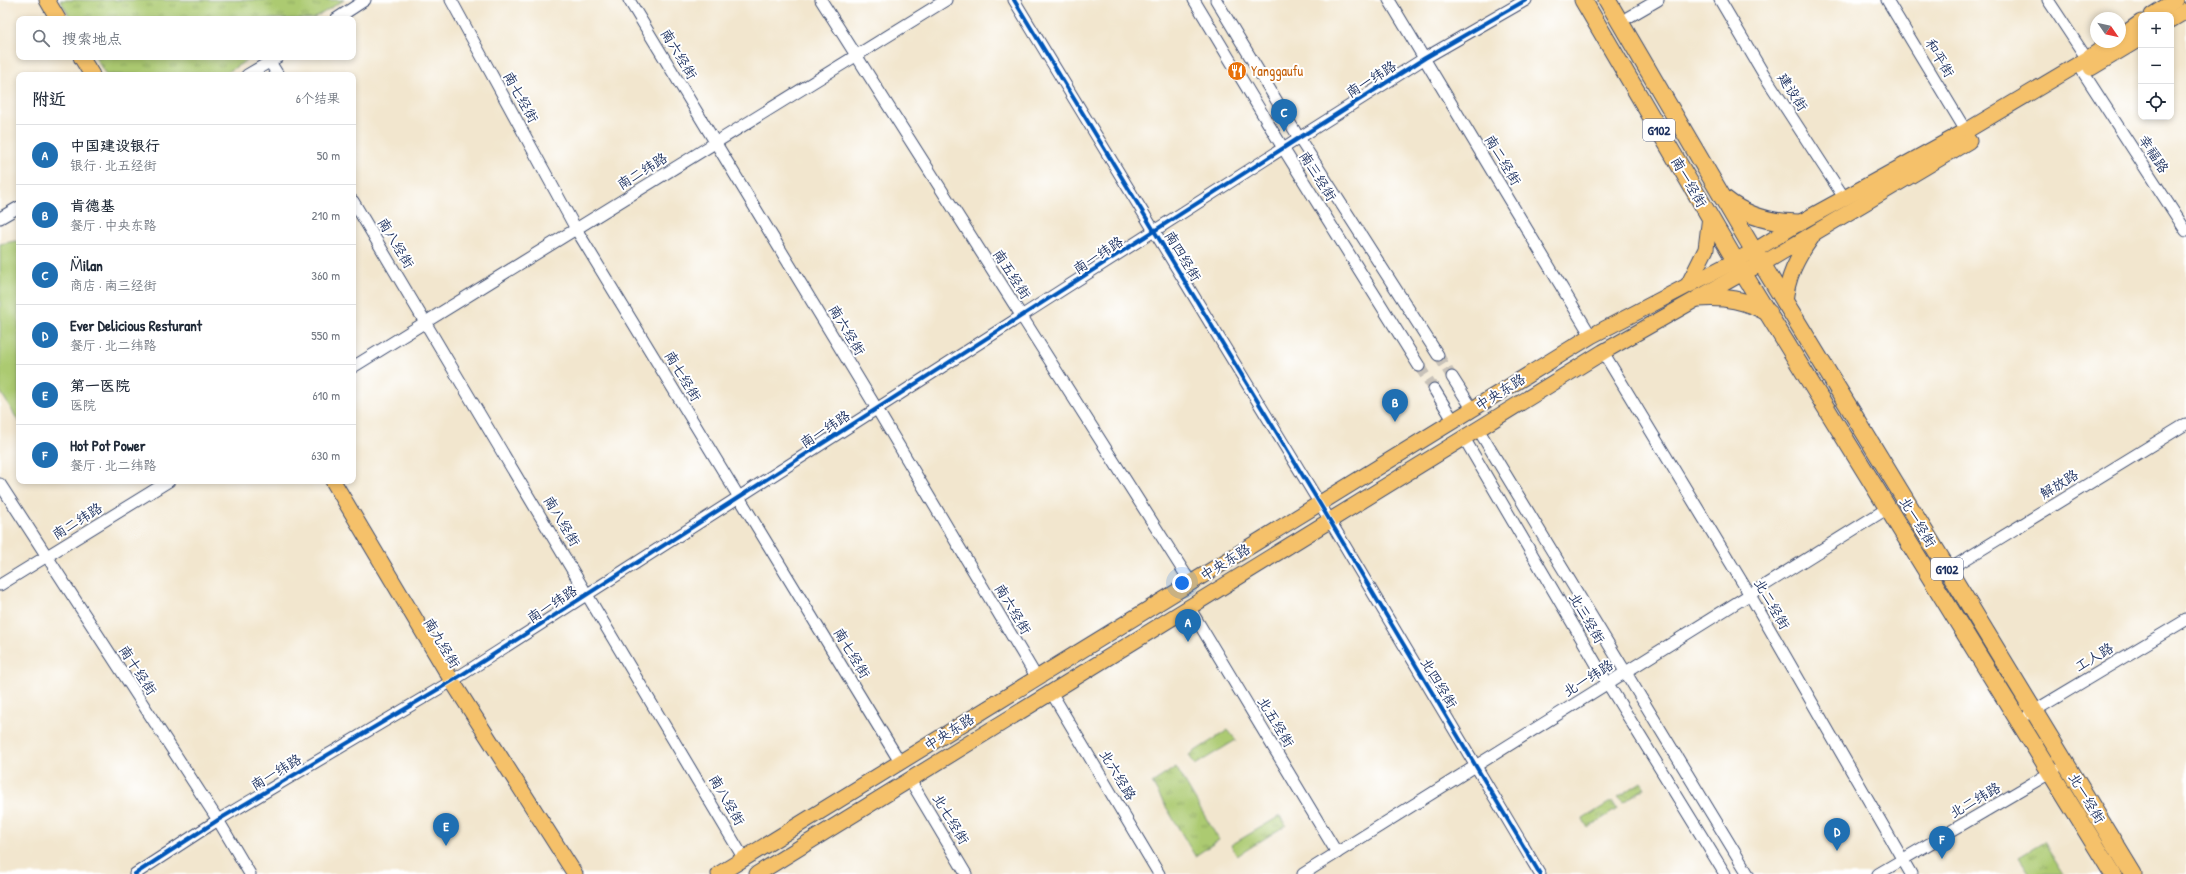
<!DOCTYPE html>
<html lang="zh">
<meta charset="utf-8">
<style>
body{margin:0;font-family:"Patrick Hand","LXGW WenKai TC",sans-serif;background:#f6f6f7;color:#1f2937}
.controls{position:absolute;right:12px;top:12px;display:grid;overflow:hidden;border-radius:8px;box-shadow:0 2px 6px #0003}
.controls button{width:36px;height:36px;display:grid;place-items:center;padding:0;border:0;border-bottom:1px solid #e0e1e3;background:#fff;color:#1f2937;font:20px sans-serif}
.compass{position:absolute;left:2090px;top:12px;width:36px;height:36px;border-radius:50%;background:#fff;box-shadow:0 2px 6px #0003;rotate:124deg}
.you{position:absolute;left:1182px;top:583px;width:14px;height:14px;margin:-10px;border:3px solid #fff;border-radius:50%;background:#1a73e8;box-shadow:0 0 0 6px #1a73e833}
.badge{display:grid;place-items:center;width:26px;height:26px;border-radius:50%;background:#1f6fb2;color:#fff;font-size:13px;font-weight:700}
.pin{position:absolute;translate:-50% -33px;filter:drop-shadow(0 1px 2px #0008)}
.pin::after{content:'';position:absolute;top:21px;width:14px;height:12px;background:inherit;clip-path:polygon(0 0,100% 0,50% 100%)}
.list{margin:0;padding:0;list-style:none}
h2{display:flex;justify-content:space-between;align-items:center;height:52px;margin:0;padding:0 16px;font-size:17px}
h2 small{font-size:13px;font-weight:400;color:#747a83}
.list li{display:grid;grid-template-columns:26px 1fr auto;gap:12px;align-items:center;box-sizing:border-box;height:60px;padding:0 16px;border-top:1px solid #e0e1e3}
.list b{display:block;font-size:15px;white-space:nowrap}
.list p{margin:0;font-size:13px;white-space:nowrap;color:#747a83}
.list em{font-size:13px;font-style:normal;color:#747a83}
.icon{flex:none;width:22px;height:22px;fill:none;stroke:currentColor;stroke-width:2;stroke-linecap:round;stroke-linejoin:round}
.map{position:relative;flex:none;width:2186px;height:874px;overflow:hidden}
.search{position:absolute;background:#fff;box-shadow:0 2px 6px #0003;left:16px;top:16px;width:340px;height:44px;display:flex;align-items:center;gap:10px;box-sizing:border-box;padding:0 14px;border-radius:8px;color:#747a83;font-size:15px}
.panel{position:absolute;background:#fff;box-shadow:0 2px 6px #0003;left:16px;top:72px;width:340px;height:412px;border-radius:8px}
.map>svg:first-child{display:block}
.grass{fill:#acca71;stroke:#647c68}
.park{fill:url(#park-tufts);stroke:#647c68}
.lines{fill:none;stroke-linecap:round;stroke-linejoin:round}
.minor-tunnel{stroke:#c7c1b8;stroke-width:11;stroke-dasharray:11 5.5;stroke-linecap:butt}
.minor-casing{stroke:#3b4a6f;stroke-width:13}
.major-casing{stroke:#3b4a6f;stroke-width:17}
.highway-casing{stroke:#3b4a6f;stroke-width:19}
.minor{stroke:#fff;stroke-width:11}
.major{stroke:#f5c16b;stroke-width:15}
.highway{stroke:#f5c16b;stroke-width:17}
.cycleway-casing{stroke:#fff;stroke-width:6}
.cycleway{stroke:#0057b8;stroke-width:4}
.labels{text-anchor:middle;stroke-width:4;stroke-linejoin:round;paint-order:stroke}
.shield{fill:#fff;stroke:#5f6d8e;stroke-width:1}
.shield-label{font-size:13px;font-weight:bold;fill:#1b2f5e}
.street-label{font-size:14px;fill:#1b2f5e;stroke:#fff}
.food-label{font-size:14px;fill:#c56008;stroke:#fff;text-anchor:start}
</style>
<div class="map">
<svg width="2186" height="874" viewBox="0 0 2186 874">
<defs>
<pattern id="park-tufts" width="24" height="20" patternUnits="userSpaceOnUse"><rect width="24" height="20" fill="#acca71"/><path d="M3 7l-1-3M5 7V3M7 7l1-3M15 17l-1-3M17 17v-4M19 17l1-3" fill="none" stroke="#8ba460"/></pattern>
</defs>
<rect width="100%" height="100%" fill="#fff"/>
<filter id="ink" filterUnits="userSpaceOnUse"><feTurbulence type="fractalNoise" baseFrequency=".025" numOctaves="2"/><feDisplacementMap in="SourceGraphic" scale="8" xChannelSelector="R" yChannelSelector="G"/><feConvolveMatrix kernelMatrix="1 2 1 2 8 2 1 2 1" color-interpolation-filters="sRGB"/></filter>
<filter id="wash" filterUnits="userSpaceOnUse"><feTurbulence type="fractalNoise" baseFrequency=".012" numOctaves="4" result="noise"/><feDisplacementMap in="SourceGraphic" scale="16" xChannelSelector="R" yChannelSelector="G"/><feGaussianBlur stdDeviation="0.9" result="paint"/><feColorMatrix in="noise" values="0 0 0 0 0 0 0 0 0 0 0 0 0 0 0 0 0 1.4 0 .05"/><feComposite in="paint" operator="in"/></filter>
<g filter="url(#wash)">
<rect width="100%" height="100%" fill="#f2e6ce"/>
<polygon class="grass" points="15,241 19,242 19,422 0,391 0,244"/>
<g class="park">
<polygon points="60,0 344,0 313,19 71,19"/>
<polygon points="95,57 252,57 223,75 106,75"/>
<polygon points="1228,730 1236,740 1195,765 1189,755"/>
<polygon points="1176,767 1219,840 1195,856 1152,783"/>
<polygon points="1641,782 1645,788 1623,802 1618,797"/>
<polygon points="1612,801 1617,809 1588,828 1583,819"/>
<polygon points="1280,816 1286,825 1237,856 1231,845"/>
<polygon points="2044,842 2064,874 2030,874 2019,857"/>
</g>
</g>
<g filter="url(#ink)">
<g class="lines">
<g class="minor-tunnel">
<polyline points="1438,355 1452,377"/>
<polyline points="1419,366 1434,389"/>
</g>
<g class="minor-casing">
<g id="minor">
<polyline points="451,0 576,229 900,762"/>
<polyline points="629,0 877,409 1037,678"/>
<polyline points="821,0 1191,583"/>
<polyline points="1014,0 1320,504 1540,874"/>
<polyline points="1194,0 1283,148 1419,366"/>
<polyline points="1216,0 1299,138 1438,355"/>
<polyline points="1389,0 1591,336"/>
<polyline points="1720,0 1763,73 1845,199"/>
<polyline points="1887,0 1966,131"/>
<polyline points="2048,0 2087,59"/>
<polyline points="336,19 365,0"/>
<polyline points="1620,22 1658,0"/>
<polyline points="270,62 278,75"/>
<polyline points="2083,72 2186,231"/>
<polyline points="247,75 278,57"/>
<polyline points="353,201 744,859"/>
<polyline points="0,218 19,207"/>
<polyline points="1603,352 1750,595 1911,874"/>
<polyline points="353,367 946,0"/>
<polyline points="1452,377 1473,410"/>
<polyline points="1434,389 1453,420"/>
<polyline points="1478,429 1748,874"/>
<polyline points="1464,438 1608,684 1725,874"/>
<polyline points="0,484 218,820 250,874"/>
<polyline points="1948,570 2186,424"/>
<polyline points="0,585 169,481"/>
<polyline points="1189,607 1337,853"/>
<polyline points="1051,692 1159,874"/>
<polyline points="2029,714 2186,620"/>
<polyline points="910,780 966,874"/>
<polyline points="135,874 218,820 452,681 1299,138 1425,58 1526,0"/>
<polyline points="1303,874 1888,508"/>
<polyline points="1878,874 2055,770"/>
</g>
</g>
<g class="major-casing">
<g id="major">
<polyline points="47,0 58,19"/>
<polyline points="2152,15 2176,0"/>
<polyline points="2171,20 2186,11"/>
<polyline points="2120,37 2141,22"/>
<polyline points="81,57 92,75"/>
<polyline points="2091,68 2141,38"/>
<polyline points="1688,285 1706,249 1710,216"/>
<path d="M 1785,303 C 1787,277 1797,258 1812,237"/>
<polyline points="333,481 452,681 575,874"/>
<polyline points="719,874 1591,336 1754,251 1799,223 1966,131 2087,59 2112,42"/>
<polyline points="757,874 1603,352 1744,272 1762,264 1969,141"/>
</g>
</g>
<g class="highway-casing">
<g id="highway">
<polyline points="1583,0 1735,260 2113,874"/>
<polyline points="1607,0 1754,251 2133,874"/>
<path d="M 1725,199 C 1746,216 1772,223 1799,223"/>
<path d="M 1699,298 C 1725,296 1746,300 1769,313"/>
</g>
</g>
<use href="#minor" class="minor"/>
<use href="#major" class="major"/>
<use href="#highway" class="highway"/>
<g class="cycleway-casing">
<g id="cycleway">
<polyline points="1014,0 1320,504 1540,874"/>
<polyline points="135,874 218,820 452,681 1299,138 1425,58 1526,0"/>
</g>
</g>
<use href="#cycleway" class="cycleway"/>
</g>
</g>
<defs>
<g id="restaurant-disc" transform="scale(1)"><circle r="9.5" fill="#e8710a" stroke="#fff"/><path d="M-5-6h1v4h1v-4h1v4h1v-4h1v5L-1.5 .5V6h-2V.5L-5-1ZM5-6V6H3V1.5H1.5Q1.5-4 5-6Z" fill="#fff"/></g>
</defs>
<g fill-rule="evenodd">
<use href="#restaurant-disc" x="1237" y="71"/>
</g>
<g class="labels">
<g class="shield">
<rect x="1643" y="119" width="32" height="22" rx="3"/>
<rect x="1931" y="558" width="32" height="22" rx="3"/>
</g>
<g class="shield-label">
<text x="1659" y="135">G102</text>
<text x="1947" y="574">G102</text>
</g>
<g class="street-label">
<text transform="translate(679 54) rotate(59)" y="5">南六经街</text>
<text transform="translate(1940 58) rotate(59)" y="5">和平街</text>
<text transform="translate(1371 79) rotate(-32)" y="5">南一纬路</text>
<text transform="translate(1793 92) rotate(57)" y="5">建设街</text>
<text transform="translate(521 97) rotate(61)" y="5">南七经街</text>
<text transform="translate(2154 154) rotate(57)" y="5">幸福路</text>
<text transform="translate(1503 160) rotate(59)" y="5">南二经街</text>
<text transform="translate(642 171) rotate(-32)" y="5">南二纬路</text>
<text transform="translate(1318 176) rotate(58)" y="5">南三经街</text>
<text transform="translate(1689 182) rotate(60)" y="5">南一经街</text>
<text transform="translate(396 243) rotate(59)" y="5">南八经街</text>
<text transform="translate(1098 255) rotate(-33)" y="5">南一纬路</text>
<text transform="translate(1183 256) rotate(59)" y="5">南四经街</text>
<text transform="translate(1012 274) rotate(57)" y="5">南五经街</text>
<text transform="translate(847 330) rotate(59)" y="5">南六经街</text>
<text transform="translate(683 376) rotate(59)" y="5">南七经街</text>
<text transform="translate(1500 392) rotate(-32)" y="5">中央东路</text>
<text transform="translate(825 429) rotate(-33)" y="5">南一纬路</text>
<text transform="translate(2059 484) rotate(-32)" y="5">解放路</text>
<text transform="translate(77 521) rotate(-32)" y="5">南二纬路</text>
<text transform="translate(562 521) rotate(59)" y="5">南八经街</text>
<text transform="translate(1918 522) rotate(59)" y="5">北一经街</text>
<text transform="translate(1225 562) rotate(-32)" y="5">中央东路</text>
<text transform="translate(552 604) rotate(-33)" y="5">南一纬路</text>
<text transform="translate(1772 604) rotate(60)" y="5">北二经街</text>
<text transform="translate(1013 609) rotate(59)" y="5">南六经街</text>
<text transform="translate(1587 618) rotate(60)" y="5">北三经街</text>
<text transform="translate(442 643) rotate(59)" y="5">南九经街</text>
<text transform="translate(852 653) rotate(59)" y="5">南七经街</text>
<text transform="translate(2094 657) rotate(-31)" y="5">工人路</text>
<text transform="translate(138 670) rotate(57)" y="5">南十经街</text>
<text transform="translate(1588 678) rotate(-32)" y="5">北一纬路</text>
<text transform="translate(1439 683) rotate(59)" y="5">北四经街</text>
<text transform="translate(1276 722) rotate(59)" y="5">北五经街</text>
<text transform="translate(949 732) rotate(-32)" y="5">中央东路</text>
<text transform="translate(276 772) rotate(-31)" y="5">南一纬路</text>
<text transform="translate(1118 775) rotate(59)" y="5">北六经路</text>
<text transform="translate(2087 798) rotate(59)" y="5">北一经街</text>
<text transform="translate(727 800) rotate(60)" y="5">南八经街</text>
<text transform="translate(1975 800) rotate(-30)" y="5">北二纬路</text>
<text transform="translate(951 819) rotate(59)" y="5">北七经街</text>
</g>
<g class="food-label">
<text x="1251" y="76">Yanggaufu</text>
</g>
</g>
</svg>
<div class="controls">
<button>+</button>
<button>−</button>
<button><svg class="icon" aria-label="locate" viewBox="0 0 24 24"><circle cx="12" cy="12" r="6"/><path d="M12 2v4M12 18v4M2 12h4M18 12h4"/></svg></button>
</div>
<svg class="compass" viewBox="-18 -18 36 36"><path d="M0-13l5 13h-10z" fill="#e53935"/><path d="M0 13l5-13h-10z" fill="#747a83"/></svg>
<div class="you"></div>
<div class="pin badge" style="left:1188px;top:642px">A</div>
<div class="pin badge" style="left:1395px;top:422px">B</div>
<div class="pin badge" style="left:1284px;top:132px">C</div>
<div class="pin badge" style="left:1837px;top:851px">D</div>
<div class="pin badge" style="left:446px;top:846px">E</div>
<div class="pin badge" style="left:1942px;top:859px">F</div>
<div class="search"><svg class="icon" aria-label="search" viewBox="0 0 24 24"><circle cx="10" cy="10" r="6"/><path d="M15 15l6 6"/></svg>搜索地点</div>
<section class="panel">
<h2>附近<small>6个结果</small></h2>
<ul class="list">
<li><span class="badge">A</span><div><b>中国建设银行</b><p>银行 · 北五经街</p></div><em>50 m</em></li>
<li><span class="badge">B</span><div><b>肯德基</b><p>餐厅 · 中央东路</p></div><em>210 m</em></li>
<li><span class="badge">C</span><div><b>M̈ilan</b><p>商店 · 南三经街</p></div><em>360 m</em></li>
<li><span class="badge">D</span><div><b>Ever Delicious Resturant</b><p>餐厅 · 北二纬路</p></div><em>550 m</em></li>
<li><span class="badge">E</span><div><b>第一医院</b><p>医院</p></div><em>610 m</em></li>
<li><span class="badge">F</span><div><b>Hot Pot Power</b><p>餐厅 · 北二纬路</p></div><em>630 m</em></li>
</ul>
</section>
</div>
